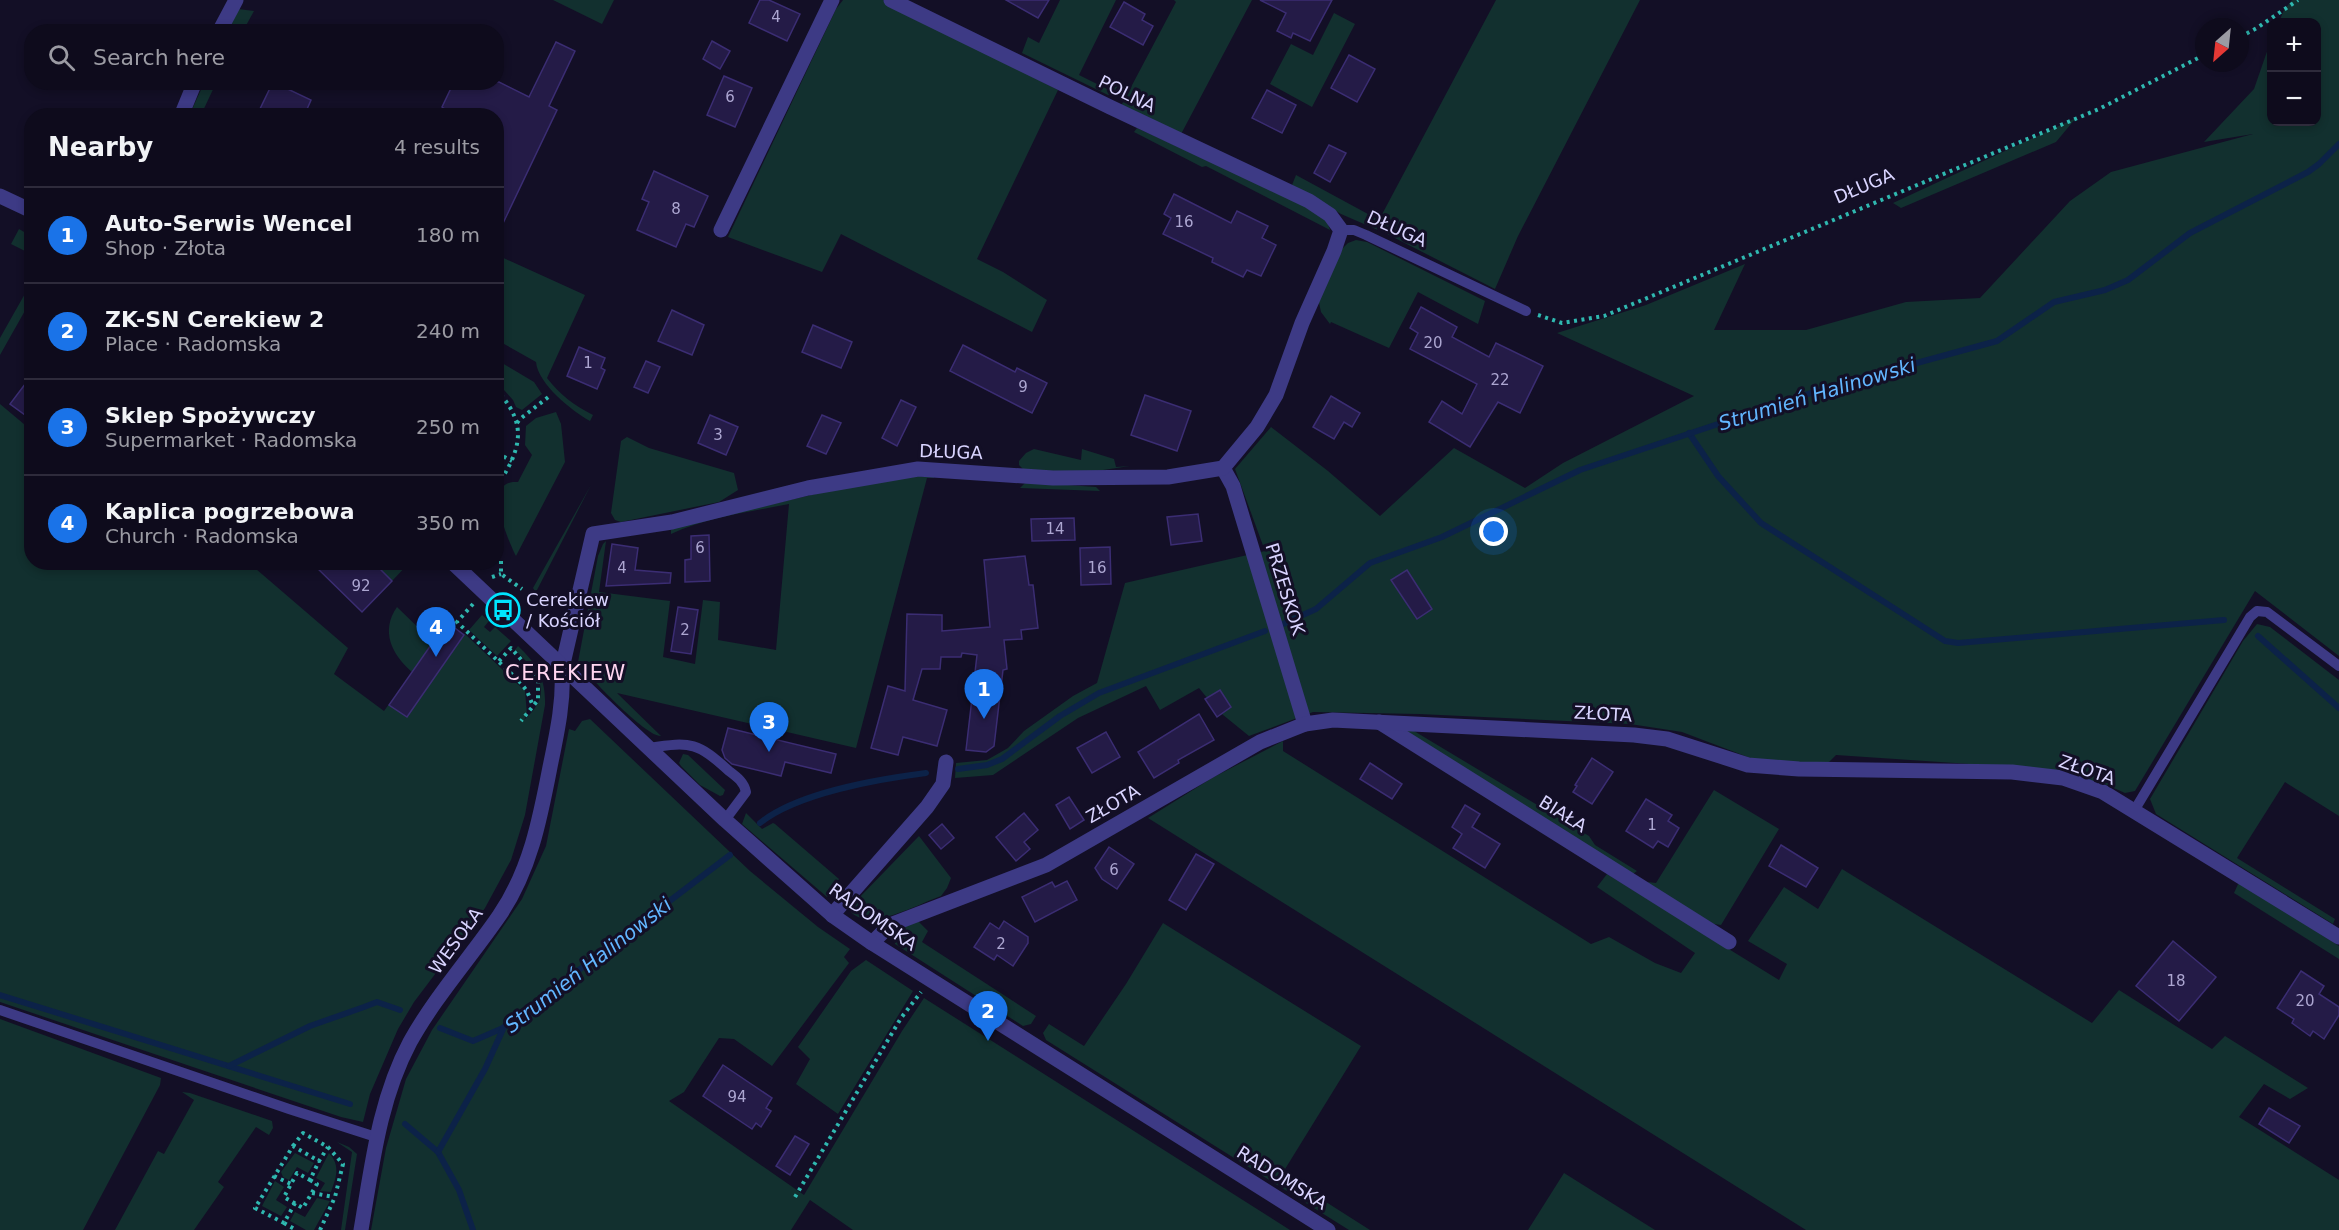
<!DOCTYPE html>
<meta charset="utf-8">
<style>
body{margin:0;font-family:"DejaVu Sans",sans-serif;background:#171425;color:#f1f3f6}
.controls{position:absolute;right:18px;top:18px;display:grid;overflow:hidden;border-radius:12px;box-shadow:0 3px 9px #0003}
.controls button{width:54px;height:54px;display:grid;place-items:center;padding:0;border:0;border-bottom:2px solid #2e2b3b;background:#0e0b1c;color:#f1f3f6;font:30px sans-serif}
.compass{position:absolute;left:2195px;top:18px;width:54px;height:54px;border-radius:50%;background:#0e0b1c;box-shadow:0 3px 9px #0003;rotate:207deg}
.you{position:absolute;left:1494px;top:532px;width:21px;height:21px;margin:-15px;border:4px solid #fff;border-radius:50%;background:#1a73e8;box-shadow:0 0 0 9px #1a73e833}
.badge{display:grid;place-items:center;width:39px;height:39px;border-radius:50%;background:#1a73e8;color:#fff;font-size:20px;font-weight:700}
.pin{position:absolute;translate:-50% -50px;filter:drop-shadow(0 2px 3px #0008)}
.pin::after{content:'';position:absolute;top:32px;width:21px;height:18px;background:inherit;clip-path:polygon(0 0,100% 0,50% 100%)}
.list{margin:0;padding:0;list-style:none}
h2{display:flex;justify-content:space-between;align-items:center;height:78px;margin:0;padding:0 24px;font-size:26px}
h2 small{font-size:20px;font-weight:400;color:#9b9ba3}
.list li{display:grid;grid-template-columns:39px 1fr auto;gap:18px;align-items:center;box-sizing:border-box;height:96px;padding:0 24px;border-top:2px solid #2e2b3b}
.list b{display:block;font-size:22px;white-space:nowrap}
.list p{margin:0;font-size:20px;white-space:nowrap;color:#9b9ba3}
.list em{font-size:20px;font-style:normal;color:#9b9ba3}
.icon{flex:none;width:33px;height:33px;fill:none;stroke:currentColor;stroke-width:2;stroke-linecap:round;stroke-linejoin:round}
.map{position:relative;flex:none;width:2339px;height:1230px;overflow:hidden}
.search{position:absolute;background:#0e0b1c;box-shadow:0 3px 9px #0003;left:24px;top:24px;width:480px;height:66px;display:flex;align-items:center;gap:15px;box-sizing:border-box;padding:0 21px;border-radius:24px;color:#9b9ba3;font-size:22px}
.panel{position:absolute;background:#0e0b1c;box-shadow:0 3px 9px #0003;left:24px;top:108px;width:480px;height:462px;border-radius:24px}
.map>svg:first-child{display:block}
.green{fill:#12302f}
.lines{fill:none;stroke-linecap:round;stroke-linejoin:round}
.stream{stroke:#0c2248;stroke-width:6}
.building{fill:#241b47;stroke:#3b2d73;stroke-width:1.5}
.path{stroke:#2fb8b0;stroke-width:4;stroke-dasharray:3 4.5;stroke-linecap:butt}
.service{stroke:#3d3a85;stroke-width:10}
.minor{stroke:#3d3a85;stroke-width:15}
.tertiary{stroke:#3d3a85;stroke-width:15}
.labels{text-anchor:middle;stroke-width:6;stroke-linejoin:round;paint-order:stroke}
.number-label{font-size:15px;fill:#aca6d1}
.street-label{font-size:18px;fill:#d9d4ff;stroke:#130f26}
.poi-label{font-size:18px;fill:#d9d4ff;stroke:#130f26;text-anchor:start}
.water-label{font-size:20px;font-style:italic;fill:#62b6ff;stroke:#130f26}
.quarter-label{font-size:21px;letter-spacing:1.5px;fill:#ffd6f0;stroke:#130f26}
</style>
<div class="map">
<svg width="2339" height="1230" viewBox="0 0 2339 1230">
<rect width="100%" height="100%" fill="#130f26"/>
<g class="green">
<polygon points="553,0 614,0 602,24"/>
<polygon points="843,0 883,0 1058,90 977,259 1003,272 1047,300 1032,332 841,234 822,272 728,237 836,9"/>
<polygon points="1060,0 1116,0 1079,75 1109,90 1118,86 1113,93 1108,95 1022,53 1028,37 1039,43"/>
<polygon points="1174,0 1252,0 1180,136 1121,106 1176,2"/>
<polygon points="1496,0 1640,0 1518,236 1495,289 1387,234 1341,214 1292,185 1296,175 1379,220"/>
<polygon points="2292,0 2339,0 2339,656 2255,591 2135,791 2125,793 2107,785 2044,769 1836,755 1826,765 1753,759 1682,732 1630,724 1419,714 1313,712 1249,736 1217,710 1199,688 1160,710 1146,686 1078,718 993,775 955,778 956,763 987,760 1008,748 1024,731 1073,696 1097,683 1125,583 1265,551 1235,469 1271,427 1328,471 1380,516 1454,448 1525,488 1563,463 1694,396 1557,333 1646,305 1745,264 1714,330 1806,330 1906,302 1980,298 2070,201 2111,172 2253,134 2204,142 2254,89 2271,40 2272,122 2316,122 2316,22 2279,22 2284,10"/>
<polygon points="238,9 254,11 243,31 228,32"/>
<polygon points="1334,13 1355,24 1312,107 1270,84 1291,44 1313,55"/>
<polygon points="204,83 216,83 201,115 189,116"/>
<polygon points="2076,118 2056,142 1901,208 1893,203"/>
<polygon points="1137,128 1301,203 1326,218 1330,230 1206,166 1202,167 1134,132"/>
<polygon points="19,229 31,236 31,254 11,244"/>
<polygon points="1356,240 1367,242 1485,301 1478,324 1418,292 1389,348 1331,322 1330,324 1321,312 1318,298 1340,251 1348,243"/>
<path d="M 497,255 L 585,295 L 547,378 C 560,395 574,405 593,415 L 590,421 C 572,411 538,384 536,362 L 497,340 Z"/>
<polygon points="31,283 31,300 0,355 0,338"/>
<polygon points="497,360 534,382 542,394 522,410 516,407 513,400 497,382"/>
<path d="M 0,404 L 31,430 L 32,562 L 249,563 L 348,648 L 334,674 L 384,711 L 389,704 L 406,716 L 465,634 L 525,691 L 527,714 L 524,720 C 555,693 538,672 515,650 L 518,646 C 537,664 546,679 545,705 L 525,815 L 511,860 L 485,908 L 414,1002 L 398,1029 L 370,1094 L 363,1122 L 341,1117 L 0,1002 Z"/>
<path d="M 556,412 L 561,424 L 565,462 L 516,556 C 508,540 481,479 518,482 L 532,455 L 525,445 L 526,426 L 536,418 Z"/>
<polygon points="627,437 649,448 734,473 738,490 719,502 621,522 615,520 611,513 621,441"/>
<polygon points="1034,449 1081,460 1082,449 1114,459 1116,467 1130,466 1083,473 1024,470 1019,465 1019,461 1026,453"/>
<path d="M 933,474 L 934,478 L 927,478 L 856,748 L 617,693 L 661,736 C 646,737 588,676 578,662 L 598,556 L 603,544 L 606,541 L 599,592 L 670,601 L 663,657 L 695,664 L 703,600 L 720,602 L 718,640 L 776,650 L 789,504 C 750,512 707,517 671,534 L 671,530 L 682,525 L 871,481 Z"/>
<polygon points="1026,482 1096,487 1100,491 1020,488"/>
<polygon points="591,485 537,590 535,591 533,588"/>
<polygon points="373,563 409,563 392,581"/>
<path d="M 397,607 L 433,642 L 412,672 C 392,655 380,631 397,607 Z"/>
<polygon points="482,615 489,621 484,627 490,632 495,627 511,641 497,656 469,630"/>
<polygon points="2257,624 2270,627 2339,680 2339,816 2285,782 2237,858 2335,919 2333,924 2156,814 2150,799 2243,641"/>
<polygon points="590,719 750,871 818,927 850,949 844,957 849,963 772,1066 734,1039 719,1038 684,1092 669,1101 804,1195 902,1031 924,998 1290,1230 853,1230 810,1200 791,1230 371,1230 386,1148 406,1079 432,1030 522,899 546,846 569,729 575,731 582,721"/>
<polygon points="1400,728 1409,728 1589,836 1595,845 1637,871 1633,874"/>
<polygon points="1283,741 1283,751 1591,944 1609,937 1655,963 1681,973 1695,953 1597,887 1607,874 1779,980 1787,964 1748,941 1784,887 1818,909 1842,869 2092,1023 2119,990 2212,1049 2225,1036 2308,1088 2290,1099 2264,1084 2239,1117 2339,1180 2339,1230 1806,1230 1148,818 1212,778"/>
<polygon points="683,754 688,755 725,790 723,795 720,796 700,785 681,766 679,763"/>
<polygon points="1714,790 1779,829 1721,925 1714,924 1650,886 1648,882 1656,883"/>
<polygon points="746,813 762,829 773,823 775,824 839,879 827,897 742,824"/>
<path d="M 919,836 L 951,878 L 947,888 L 941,896 C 918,904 868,933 850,911 L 856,901 Z"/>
<polygon points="2239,882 2339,946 2339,959 2234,893"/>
<polygon points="917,920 928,931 922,942 1036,1016 1031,1024 1023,1026 895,944 893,933 897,928"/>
<polygon points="1163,923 1361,1046 1282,1174 1370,1230 1349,1230 1046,1040 1043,1033 1049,1024 1084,1046 1126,984"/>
<polygon points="866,960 913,991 838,1114 796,1084 810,1059 798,1047 851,971"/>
<polygon points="0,1019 161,1078 160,1085 83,1230 0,1230"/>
<polygon points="182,1092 190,1093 272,1121 273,1128 269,1135 256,1127 218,1182 224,1187 194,1230 115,1230 158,1151 164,1154 194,1100"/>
<polygon points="337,1142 349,1147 357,1154 345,1230 341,1230 352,1152"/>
<polygon points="295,1153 314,1163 308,1173 297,1167 289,1180 283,1177 281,1172"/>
<path d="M 329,1153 C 341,1166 336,1178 331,1192 L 320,1191 L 325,1183 L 316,1178 Z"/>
<polygon points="1564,1173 1655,1230 1528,1230"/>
<polygon points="275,1181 284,1187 276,1200 287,1207 281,1216 262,1206"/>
<polygon points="317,1198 330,1201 314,1230 306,1230 290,1221 295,1212 305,1217"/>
</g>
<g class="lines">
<g class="stream">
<polyline points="1689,433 1718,476 1761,523 1945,641 1958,643 2224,620"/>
<polyline points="1283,624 1316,609 1370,563 1442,537 1580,470 1829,387 1997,341 2054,302 2105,290 2128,280 2190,233 2308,172 2319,164 2339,144"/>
<polyline points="2258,636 2339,708"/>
<polyline points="958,769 987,765 1002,759 1060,716 1099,693 1265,631"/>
<path d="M 760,823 C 797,793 879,779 926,773"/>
<polyline points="0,995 350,1104"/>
<polyline points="440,1028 473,1041 503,1028"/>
<polyline points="229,1066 310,1026 364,1007 377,1002 400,1010"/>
<polyline points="405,1124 438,1152 459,1190 473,1230"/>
<polyline points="438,1152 485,1069 504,1027 730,855"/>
</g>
</g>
<g class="building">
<polygon points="760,0 769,0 800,14 787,41 749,23"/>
<polygon points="1006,0 1049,0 1038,18"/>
<polygon points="1260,0 1332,0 1310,41 1293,33 1291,38 1277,31 1286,13"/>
<polygon points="1124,2 1145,14 1142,20 1153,26 1143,45 1110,27"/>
<polygon points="712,41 730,51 720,69 703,59"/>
<polygon points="556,42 575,51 549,106 557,110 496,238 496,116 442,116 445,109 442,107 454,82 499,82 529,97"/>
<polygon points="1349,55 1375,69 1357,102 1331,88"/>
<polygon points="724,76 752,88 735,127 707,115"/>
<polygon points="273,82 311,100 304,116 270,116 259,111"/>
<polygon points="1267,90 1296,105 1282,133 1252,118"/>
<polygon points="1329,145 1346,153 1330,182 1314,173"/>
<polygon points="654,171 708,196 694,227 686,224 676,247 637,230 649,202 642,199"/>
<polygon points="1174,194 1231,223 1237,211 1268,226 1262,238 1276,245 1261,276 1247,270 1243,277 1212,262 1213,258 1163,234 1171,218 1164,214"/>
<polygon points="1421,307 1457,327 1452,337 1489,357 1496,343 1543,366 1520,413 1498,402 1470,447 1429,422 1442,401 1462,414 1477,384 1410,349 1418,333 1410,328"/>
<polygon points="672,310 704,325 692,355 658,341"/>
<polygon points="813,325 852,342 841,368 802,352"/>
<polygon points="963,345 1015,372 1017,368 1047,383 1032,413 950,371"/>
<polygon points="579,347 605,358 601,368 605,370 597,389 567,376"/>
<polygon points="646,361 660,367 648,393 634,387"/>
<polygon points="32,375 32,420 10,404"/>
<polygon points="1145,395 1191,411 1177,451 1131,435"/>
<polygon points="1331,396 1360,413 1352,427 1344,422 1334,439 1313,427"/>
<polygon points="901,400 916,407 897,446 882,438"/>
<polygon points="710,415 738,427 726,455 698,443"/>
<polygon points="822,415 841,423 826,454 807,446"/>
<polygon points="1198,514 1202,541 1171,545 1167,517"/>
<polygon points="1074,518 1075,540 1032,541 1031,519"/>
<polygon points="709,535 710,581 685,582 685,560 691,559 691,536"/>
<polygon points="612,544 638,548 635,570 671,573 670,583 606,586"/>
<polygon points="1110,547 1111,584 1081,585 1080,548"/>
<polygon points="1025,556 1029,585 1033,585 1038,628 1021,630 1022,639 1004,640 1007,669 1003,670 994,746 986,752 966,750 977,655 962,653 961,657 941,657 940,669 922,669 913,700 947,710 937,746 903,737 898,755 871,748 888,686 905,691 907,614 942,615 942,631 990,627 984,560"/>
<polygon points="311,562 373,562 392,581 362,612"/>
<polygon points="1407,570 1432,609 1417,619 1391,580"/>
<polygon points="678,607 698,610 691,654 671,651"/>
<polygon points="447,622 464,635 407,717 389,705"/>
<polygon points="1220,690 1231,707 1217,717 1205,699"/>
<polygon points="1199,714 1214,740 1178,760 1179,763 1154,778 1138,752"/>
<polygon points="728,728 836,754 831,773 785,762 781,776 732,764 725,758 722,750"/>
<polygon points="1106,732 1120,757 1092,773 1077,748"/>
<polygon points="1592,758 1613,772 1592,804 1573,792 1577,786 1575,785"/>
<polygon points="1370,763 1402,784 1392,799 1360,779"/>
<polygon points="1069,797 1084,820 1070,829 1056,805"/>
<polygon points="1646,799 1672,815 1668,821 1679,828 1668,847 1658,841 1653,848 1626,831"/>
<polygon points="1465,805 1480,814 1472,827 1500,844 1485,868 1453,848 1462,834 1452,827"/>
<polygon points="1024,813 1038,830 1024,842 1030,849 1016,861 996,837"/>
<polygon points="942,824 954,838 941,849 929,835"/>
<polygon points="1781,845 1818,868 1806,887 1769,866"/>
<polygon points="1109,847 1134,864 1117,889 1102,879 1095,868"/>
<polygon points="1196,854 1214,864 1186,910 1169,900"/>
<polygon points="1067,881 1077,900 1035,922 1022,897 1052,882 1055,887"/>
<polygon points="1004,921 1028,937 1028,943 1013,966 997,955 994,960 974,947 990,923 999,929"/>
<polygon points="2173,941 2216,977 2179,1021 2136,986"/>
<polygon points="2301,971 2324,986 2319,994 2339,1007 2339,1015 2324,1039 2313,1031 2310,1036 2292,1023 2294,1019 2277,1008"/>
<polygon points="723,1065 772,1098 766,1108 771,1111 761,1127 756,1123 752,1129 703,1096"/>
<polygon points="2269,1108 2300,1126 2289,1143 2259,1124"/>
<polygon points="795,1136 809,1144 790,1175 776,1166"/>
</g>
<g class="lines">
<g class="path">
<polyline points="2240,37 2257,28 2298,0"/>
<polyline points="1538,315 1562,323 1604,316 2099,109 2204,55"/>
<path d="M 496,389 C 518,414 525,433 510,464 C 506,472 503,478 496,484"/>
<polyline points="517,423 520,419 551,395"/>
<polyline points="497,453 512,461"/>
<polyline points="496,540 498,546"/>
<polyline points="501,561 501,574 522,589"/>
<polyline points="492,577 501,574"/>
<polyline points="473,604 457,622 519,681 531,668"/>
<polyline points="499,661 511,648 538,679 538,700 521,721"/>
<polyline points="519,681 527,691 533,706"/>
<polyline points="293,1146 303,1133 328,1147 343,1164 335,1197 320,1230"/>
<polyline points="274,1176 291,1184"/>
<polyline points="310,1180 317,1184 303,1208 284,1197 297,1173 310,1180 319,1161"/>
<polyline points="312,1193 334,1197"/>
<polyline points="795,1197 901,1018 921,992"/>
<polyline points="295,1203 284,1223 255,1208 293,1146 319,1161 328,1147"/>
<polyline points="284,1223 296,1230"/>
</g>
<g class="service">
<polyline points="1341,230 1354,230 1366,235 1526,311"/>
<path d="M 649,748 C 692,741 698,743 729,771 C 737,777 744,782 746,792 L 725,820"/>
<polyline points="2134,811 2250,617 2257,611 2267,612 2339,666"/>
<polyline points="0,1010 289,1109 376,1137"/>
</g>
<g class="minor">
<polyline points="219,32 236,0"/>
<polyline points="181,116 195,82"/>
<polyline points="721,230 832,0"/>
<polyline points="1223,468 1233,486 1305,724"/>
<polyline points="562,668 593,534 672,522 808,488 918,469 1053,478 1168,477 1223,468 1257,427 1276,395 1302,323 1334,251 1341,230 1330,215 1309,201 1110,107 891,0"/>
<polyline points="1379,722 1729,942"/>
<polyline points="832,915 927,807 943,784 946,762"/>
<polyline points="872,943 890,925 1046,865 1260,742 1305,724 1333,720 1634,735 1667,739 1748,765 1799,769 2012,772 2063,778 2103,792 2339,937"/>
</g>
<g class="tertiary">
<polyline points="0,196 32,211"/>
<polyline points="452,562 725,820 832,915 872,943 1328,1230"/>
<path d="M 361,1230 C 372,1166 379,1100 410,1042 C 435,997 470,958 499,916 C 530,871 540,819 550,767 C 557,733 564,702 562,668"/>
</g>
</g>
<defs>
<g id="bus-ring" transform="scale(1.725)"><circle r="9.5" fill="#130f26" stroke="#00e5ff" stroke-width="1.5"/><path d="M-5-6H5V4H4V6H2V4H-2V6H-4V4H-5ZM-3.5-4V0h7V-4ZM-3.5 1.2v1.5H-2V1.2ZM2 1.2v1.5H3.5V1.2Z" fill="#00e5ff"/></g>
</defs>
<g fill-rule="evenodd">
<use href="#bus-ring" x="503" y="610"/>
</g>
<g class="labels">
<g class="number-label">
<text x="776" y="22">4</text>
<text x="730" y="102">6</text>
<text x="676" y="214">8</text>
<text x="1184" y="227">16</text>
<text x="1433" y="348">20</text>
<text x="588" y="368">1</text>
<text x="1500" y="385">22</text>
<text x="1023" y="392">9</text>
<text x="718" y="440">3</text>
<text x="1055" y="534">14</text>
<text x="700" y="553">6</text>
<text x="622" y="573">4</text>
<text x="1097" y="573">16</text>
<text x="361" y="591">92</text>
<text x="685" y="635">2</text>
<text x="1652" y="830">1</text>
<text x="1114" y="875">6</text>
<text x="1001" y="949">2</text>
<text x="2176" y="986">18</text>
<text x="2305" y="1006">20</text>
<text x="737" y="1102">94</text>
</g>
<g class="street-label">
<text transform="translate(1127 94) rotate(26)" y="6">POLNA</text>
<text transform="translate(1864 186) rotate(-23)" y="6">DŁUGA</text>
<text transform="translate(1397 229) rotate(24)" y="6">DŁUGA</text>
<text transform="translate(951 452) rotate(2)" y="6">DŁUGA</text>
<text transform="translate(1285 589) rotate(73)" y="6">PRZESKOK</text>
<text transform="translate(1603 714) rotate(3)" y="6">ZŁOTA</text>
<text transform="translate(2087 770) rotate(19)" y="6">ZŁOTA</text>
<text transform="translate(1113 804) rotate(-30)" y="6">ZŁOTA</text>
<text transform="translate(1563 814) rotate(32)" y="6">BIAŁA</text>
<text transform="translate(873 917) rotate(35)" y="6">RADOMSKA</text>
<text transform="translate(456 941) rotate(-54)" y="6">WESOŁA</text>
<text transform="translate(1282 1178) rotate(32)" y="6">RADOMSKA</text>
</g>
<g class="poi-label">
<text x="526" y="606">Cerekiew<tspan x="526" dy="21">/ Kościół</tspan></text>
</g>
<g class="water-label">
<text transform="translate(1817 394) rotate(-17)" y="7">Strumień Halinowski</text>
<text transform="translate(588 965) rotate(-38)" y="7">Strumień Halinowski</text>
</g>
<g class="quarter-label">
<text x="566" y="680">CEREKIEW</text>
</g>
</g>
</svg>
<div class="controls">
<button>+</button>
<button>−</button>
</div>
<svg class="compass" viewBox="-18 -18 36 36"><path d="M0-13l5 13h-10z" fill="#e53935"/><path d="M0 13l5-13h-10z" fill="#9b9ba3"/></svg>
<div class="you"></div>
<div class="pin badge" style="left:984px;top:719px">1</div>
<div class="pin badge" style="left:988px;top:1041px">2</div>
<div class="pin badge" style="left:769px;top:752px">3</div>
<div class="pin badge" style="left:436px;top:657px">4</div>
<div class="search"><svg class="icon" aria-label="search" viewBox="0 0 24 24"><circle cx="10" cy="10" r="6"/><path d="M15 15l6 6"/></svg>Search here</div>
<section class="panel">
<h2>Nearby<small>4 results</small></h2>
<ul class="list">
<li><span class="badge">1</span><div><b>Auto-Serwis Wencel</b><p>Shop · Złota</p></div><em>180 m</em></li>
<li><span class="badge">2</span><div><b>ZK-SN Cerekiew 2</b><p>Place · Radomska</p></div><em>240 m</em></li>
<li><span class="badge">3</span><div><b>Sklep Spożywczy</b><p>Supermarket · Radomska</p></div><em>250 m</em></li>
<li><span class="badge">4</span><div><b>Kaplica pogrzebowa</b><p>Church · Radomska</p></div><em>350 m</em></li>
</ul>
</section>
</div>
